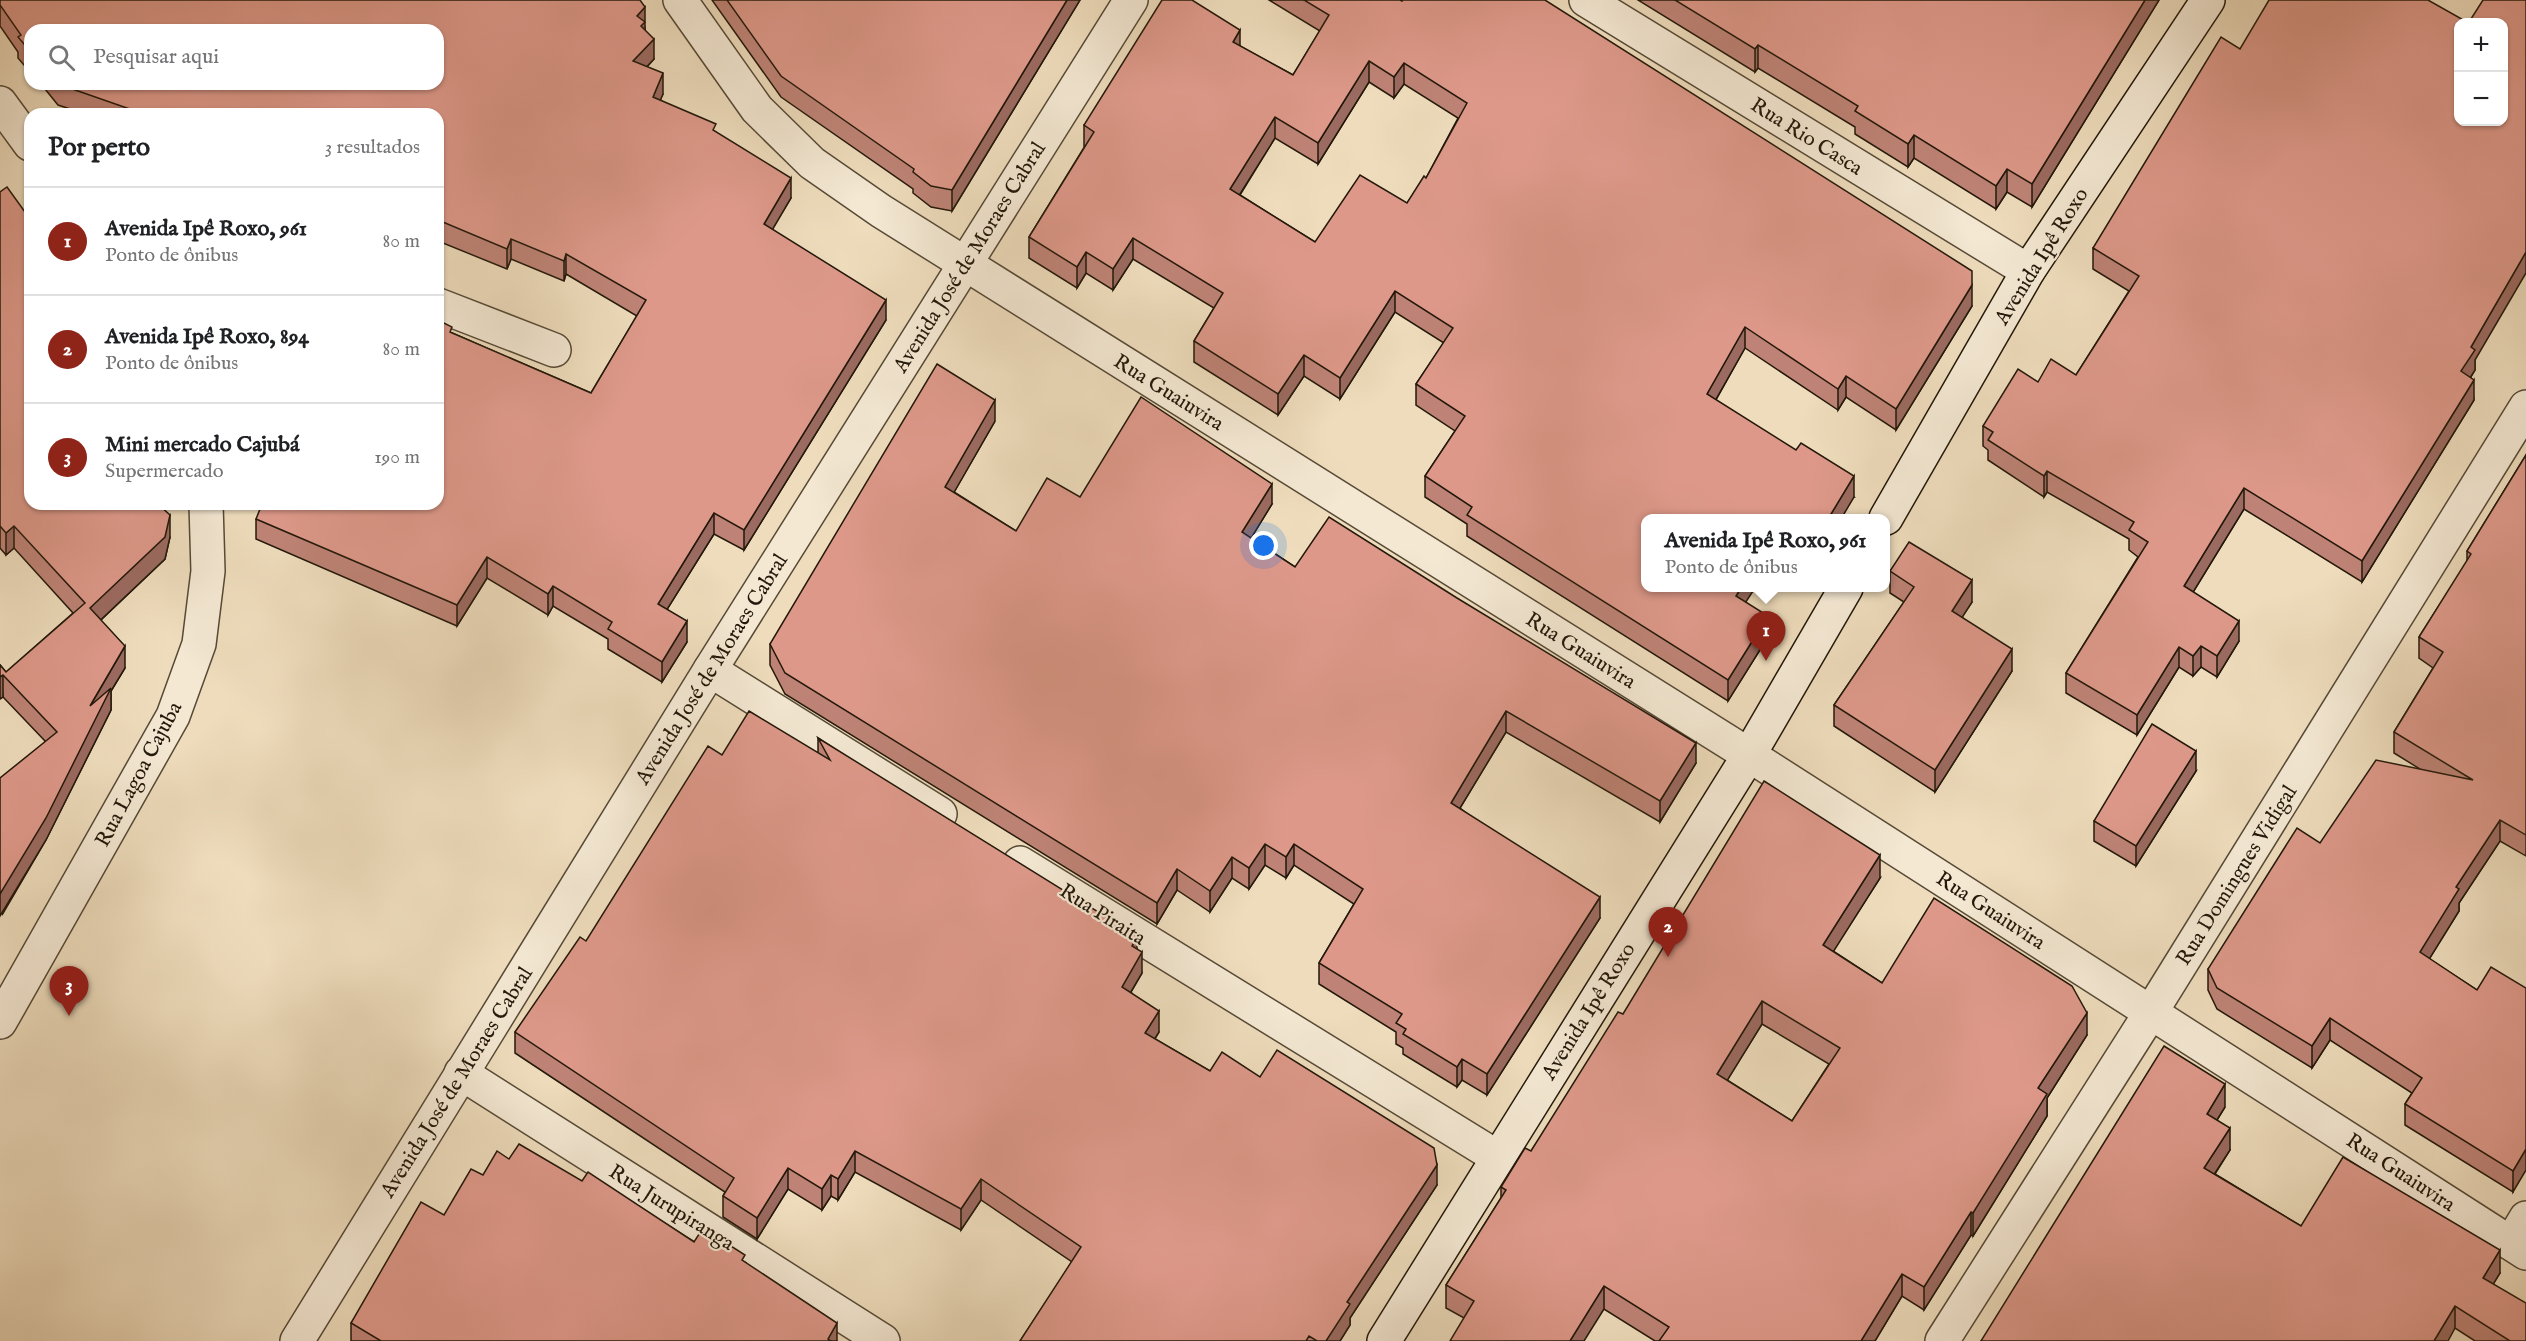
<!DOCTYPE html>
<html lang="pt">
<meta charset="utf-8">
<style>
body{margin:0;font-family:"IM FELL English",serif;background:#f6f6f6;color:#202124}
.controls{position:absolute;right:18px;top:18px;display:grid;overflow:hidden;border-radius:12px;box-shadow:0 2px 4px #0004}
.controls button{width:54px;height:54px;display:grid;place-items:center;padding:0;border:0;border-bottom:2px solid #e0e0e0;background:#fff;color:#202124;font:30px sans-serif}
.you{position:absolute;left:1264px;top:546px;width:21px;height:21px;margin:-15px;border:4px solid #fff;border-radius:50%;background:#1a73e8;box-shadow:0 0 0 9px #1a73e833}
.badge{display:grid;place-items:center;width:39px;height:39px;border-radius:50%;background:#8f2418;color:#fff;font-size:20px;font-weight:700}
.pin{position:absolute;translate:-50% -50px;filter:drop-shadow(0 2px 3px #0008)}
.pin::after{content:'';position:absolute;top:32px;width:21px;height:18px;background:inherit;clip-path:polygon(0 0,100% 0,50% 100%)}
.popup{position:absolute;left:1641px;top:514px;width:249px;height:78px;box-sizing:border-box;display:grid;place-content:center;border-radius:12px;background:#fff;filter:drop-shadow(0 2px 4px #0005);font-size:20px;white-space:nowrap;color:#757577}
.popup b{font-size:22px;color:#202124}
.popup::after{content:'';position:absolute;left:50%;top:100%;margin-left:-12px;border:12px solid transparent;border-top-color:#fff}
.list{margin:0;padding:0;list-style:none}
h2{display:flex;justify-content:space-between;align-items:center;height:78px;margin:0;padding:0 24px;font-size:26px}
h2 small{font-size:20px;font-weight:400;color:#757577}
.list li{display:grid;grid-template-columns:39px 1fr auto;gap:18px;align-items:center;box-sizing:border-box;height:108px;padding:0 24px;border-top:2px solid #e0e0e0}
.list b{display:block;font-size:22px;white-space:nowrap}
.list p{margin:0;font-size:20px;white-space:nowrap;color:#757577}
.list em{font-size:20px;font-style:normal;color:#757577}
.icon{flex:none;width:33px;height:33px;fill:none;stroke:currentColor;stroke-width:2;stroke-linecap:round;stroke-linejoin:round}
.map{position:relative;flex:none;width:2526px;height:1341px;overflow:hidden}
.search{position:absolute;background:#fff;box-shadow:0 2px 4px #0004;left:24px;top:24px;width:420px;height:66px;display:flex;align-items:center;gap:15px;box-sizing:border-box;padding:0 21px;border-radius:18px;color:#757577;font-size:22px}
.panel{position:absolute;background:#fff;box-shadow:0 2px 4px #0004;left:24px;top:108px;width:420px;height:402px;border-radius:18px}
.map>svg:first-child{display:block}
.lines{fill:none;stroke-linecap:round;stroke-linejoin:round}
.street-casing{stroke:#564936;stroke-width:36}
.secondary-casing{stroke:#23180a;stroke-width:36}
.street{stroke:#f4e8d3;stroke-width:33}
.secondary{stroke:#f4e8d3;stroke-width:33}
.wall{fill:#be8376;stroke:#23180a;stroke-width:1.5;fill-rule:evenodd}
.shaded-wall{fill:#9b6a60;stroke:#23180a;stroke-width:1.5}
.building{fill:#dd9889;stroke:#23180a;stroke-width:1.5;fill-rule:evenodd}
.labels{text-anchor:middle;stroke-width:4.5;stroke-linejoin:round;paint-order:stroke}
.street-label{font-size:21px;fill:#23180a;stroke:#f4e8d3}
</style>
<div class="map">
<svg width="2526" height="1341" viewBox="0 0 2526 1341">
<rect width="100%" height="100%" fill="#eedcbc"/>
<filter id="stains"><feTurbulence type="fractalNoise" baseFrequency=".00333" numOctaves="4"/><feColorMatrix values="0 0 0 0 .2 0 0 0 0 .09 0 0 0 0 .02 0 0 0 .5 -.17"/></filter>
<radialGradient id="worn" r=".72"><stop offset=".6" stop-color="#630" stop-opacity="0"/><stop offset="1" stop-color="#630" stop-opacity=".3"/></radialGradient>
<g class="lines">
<g class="street-casing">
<g id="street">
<polyline points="680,0 757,109 812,163 881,211 1749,755 2526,1253"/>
<polyline points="1586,0 2028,271"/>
<polyline points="0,103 30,144"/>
<polyline points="438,305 554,350"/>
<polyline points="710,670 940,814"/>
<polyline points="1020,863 1497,1157"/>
<polyline points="0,1022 173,716 199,644 208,571 206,504"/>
<polyline points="461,1073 883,1341"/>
<polyline points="2511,1243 2526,1218"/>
<polyline points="297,1341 710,670 1131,0"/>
<polyline points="1942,1341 2151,1012 2526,407"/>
</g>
</g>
<g class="secondary-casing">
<g id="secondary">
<polyline points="1886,518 2028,271 2208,0"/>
<polyline points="1384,1341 1749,755 1846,588"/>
</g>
</g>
<use href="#street" class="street"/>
<use href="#secondary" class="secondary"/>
</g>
<g class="wall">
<polygon points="0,0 645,27 645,30 654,59 647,67 663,94 660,100 716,132 791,198 772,229 886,320 744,550 714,534 667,609 687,642 662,682 608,649 608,639 553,606 548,615 487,578 457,626 256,539 256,519 452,333 591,393 637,316 566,274 564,281 511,259 507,269 438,241 438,114 85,114 58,105 41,84 438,84 30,30 30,72 18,58 18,52 0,26"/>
<polygon points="712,0 1080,0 952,211 931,207 913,193 913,189 781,97"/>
<path d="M 1269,0 L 1400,0 L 1972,306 L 1896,430 L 1846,397 L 1838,410 L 1745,348 L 1716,400 L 1854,497 L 1646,519 L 1746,602 L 1768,637 L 1728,701 L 1467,536 L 1467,524 L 1425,497 L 1425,476 L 1455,431 L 1416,405 L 1416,384 L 1444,343 L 1395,312 L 1340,399 L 1304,376 L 1278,415 L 1194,362 L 1194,341 L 1214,308 L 1133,259 L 1113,290 L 1086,273 L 1077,288 L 1029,258 L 1029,237 L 1085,146 L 1084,146 L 1084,125 L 1240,46 L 1293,75 L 1320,31 ZM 1369,82 L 1394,98 L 1404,84 L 1458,118 L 1426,178 L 1407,203 L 1315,242 L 1240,195 L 1275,138 L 1318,164 Z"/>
<polygon points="1638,0 2159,0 2032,207 2007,192 1996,209 1914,158 1908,167 1855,134 1855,127 1758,68 1755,72"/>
<polygon points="0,192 30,504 170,537 165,559 101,620 125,668 111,691 111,710 46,840 2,915 45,741 3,697 0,665 6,672 73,613 14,548 6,555 0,548"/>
<polygon points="2093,248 2475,360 2475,370 2471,377 2474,400 2362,582 2244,509 2193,592 2239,641 2217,677 2201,667 2193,676 2179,667 2137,735 2066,693 2066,673 2138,557 2129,550 2129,539 2047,492 2044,497 1988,460 1988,450 1983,446 1983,426 2038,382 2076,375 2129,291 2093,269"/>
<polygon points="995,421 954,492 1016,531 1080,497 1272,504 1251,538 1295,567 1696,763 1660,822 1506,732 1460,808 1600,918 1487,1095 1462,1080 1457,1087 1403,1054 1403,1048 1396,1044 1396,1032 1319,984 1319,963 1354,904 1294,865 1286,878 1265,865 1249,889 1232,878 1210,912 1177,890 1157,924 785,694 770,665 770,644"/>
<polygon points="2526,455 2526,856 2500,841 2459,903 2459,911 2429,959 2477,990 2526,988 2513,1192 2405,1125 2405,1104 2412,1093 2330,1040 2312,1068 2217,1009 2208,990 2208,969 2320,843 2420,769 2394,753 2394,732 2433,668 2419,658 2419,637 2467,562 2467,551"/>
<polygon points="1890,571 1972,602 1962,617 2012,671 1935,792 1834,726 1834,705 1904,602 1890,593"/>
<polygon points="818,738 1137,949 1142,973 1131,992 1159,1032 1155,1039 1210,1071 1260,1077 1437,1185 1350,1318 1350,1325 1340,1341 1020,1341 1072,1262 981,1200 961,1230 855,1172 838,1200 831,1196 822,1210 788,1189 757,1239 723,1217 723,1196 725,1192 515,1053 515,1032 586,941 818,753"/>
<polygon points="2196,771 2136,866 2094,841 2094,821"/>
<path d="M 1880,878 L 1833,951 L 1882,983 L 2087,1035 L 2047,1098 L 2047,1116 L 1973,1236 L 1971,1235 L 1924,1310 L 1902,1296 L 1875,1341 L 1655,1341 L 1604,1309 L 1464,1318 L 1446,1308 L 1446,1285 L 1501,1198 L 1501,1187 L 1531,1151 L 1623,1014 ZM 1762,1024 L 1829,1064 L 1792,1121 L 1727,1080 Z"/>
<polygon points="2225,1107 2217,1120 2230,1150 2215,1174 2301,1226 2500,1273 2493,1284 2526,1341 2475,1341 2455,1328 1981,1341"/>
<polygon points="509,1159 582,1181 694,1242 745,1262 837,1341 351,1341 351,1323 444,1215 483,1175"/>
</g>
<g class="shaded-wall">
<polygon points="1067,0 1080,0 952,211 952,190"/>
<polygon points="2145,0 2159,0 2032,207 2032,184"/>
<polygon points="645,7 645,42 637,16"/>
<polygon points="1240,30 1240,51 1233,42"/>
<polygon points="654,39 654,59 633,81 633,61"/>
<polygon points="1758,45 1758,68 1755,72 1755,49"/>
<polygon points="1369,61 1369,82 1318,164 1318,143"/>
<polygon points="1404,63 1404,84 1394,98 1394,77"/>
<polygon points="663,73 663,94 653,117 653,97"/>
<polygon points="1275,117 1275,138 1230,210 1230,189"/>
<polygon points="1914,135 1914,158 1908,167 1908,144"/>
<polygon points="2007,169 2007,192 1996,209 1996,186"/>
<polygon points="791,178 791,198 764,244 764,224"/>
<polygon points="1133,238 1133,259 1113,290 1113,269"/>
<polygon points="511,239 511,259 507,269 507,249"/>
<polygon points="1086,252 1086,273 1077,288 1077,267"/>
<polygon points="2526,252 2526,273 2475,360 2475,370 2461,392 2461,371 2471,347"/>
<polygon points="566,254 566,274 564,281 564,261"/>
<polygon points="1972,285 1972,306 1896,430 1896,409"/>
<polygon points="1395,291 1395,312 1340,399 1340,378"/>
<polygon points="886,300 886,320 744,550 744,530"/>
<polygon points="1745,327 1745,348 1707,415 1707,394"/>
<polygon points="1304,355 1304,376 1278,415 1278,394"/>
<polygon points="1846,376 1846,397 1838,410 1838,389"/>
<polygon points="2474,380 2474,400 2362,582 2362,561"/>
<polygon points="995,400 995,421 945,508 945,487"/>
<polygon points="2047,471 2047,492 2044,497 2044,476"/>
<polygon points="1854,476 1854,497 1841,519 1828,519"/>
<polygon points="1272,484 1272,504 1242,553 1242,532"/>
<polygon points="2244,488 2244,509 2184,607 2184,586"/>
<polygon points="714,513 714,534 658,624 658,604"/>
<polygon points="170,515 170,537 165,559 90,630 90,608"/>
<polygon points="14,526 14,548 6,555 6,533"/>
<polygon points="487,557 487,578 457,626 457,605"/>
<polygon points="1972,580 1972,602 1952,633 1952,611"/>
<polygon points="553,586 553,606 548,615 548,594"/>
<polygon points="1741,588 1755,588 1736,617 1736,596"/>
<polygon points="1768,616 1768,637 1728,701 1728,680"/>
<polygon points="687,621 687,642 662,682 662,662"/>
<polygon points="2239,621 2239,641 2217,677 2217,656"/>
<polygon points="125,646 125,668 111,691 111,710 46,840 0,916 0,894 90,706"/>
<polygon points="2201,646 2201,667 2193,676 2193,656"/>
<polygon points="2179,647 2179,667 2137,735 2137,715"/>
<polygon points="2012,649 2012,671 1935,792 1935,770"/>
<polygon points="3,675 3,697 0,699 0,677"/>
<polygon points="1506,711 1506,732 1451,823 1451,803"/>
<polygon points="1696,743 1696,763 1660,822 1660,801"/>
<polygon points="2196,751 2196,771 2136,866 2136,846"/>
<polygon points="2500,820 2500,841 2459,903 2459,911 2420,974 2420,952 2456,887"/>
<polygon points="1265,844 1265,865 1249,889 1249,868"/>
<polygon points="1294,844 1294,865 1286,878 1286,857"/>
<polygon points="1880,855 1880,878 1823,968 1823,945"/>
<polygon points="1232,857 1232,878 1210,912 1210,891"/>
<polygon points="1177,869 1177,890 1157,924 1157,903"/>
<polygon points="1600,897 1600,918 1487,1095 1487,1074"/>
<polygon points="1137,936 1137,957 1132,946"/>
<polygon points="1142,952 1142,973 1122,1007 1122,987"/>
<polygon points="1762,1001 1762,1024 1717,1097 1717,1074"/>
<polygon points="1159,1011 1159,1032 1145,1054 1145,1033"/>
<polygon points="2087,1013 2087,1035 2047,1098 2047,1116 1973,1236 1973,1213 2038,1088"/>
<polygon points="2330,1018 2330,1040 2312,1068 2312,1046"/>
<polygon points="1462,1059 1462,1080 1457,1087 1457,1067"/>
<polygon points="2225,1084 2225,1107 2207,1136 2207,1114"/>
<polygon points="2230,1128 2230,1150 2204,1190 2204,1168"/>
<polygon points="2526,1149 2526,1170 2513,1192 2513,1171"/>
<polygon points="855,1151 855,1172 838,1200 838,1179"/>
<polygon points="1437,1165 1437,1185 1350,1318 1350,1325 1340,1341 1326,1341 1347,1302"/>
<polygon points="788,1168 788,1189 757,1239 757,1218"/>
<polygon points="831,1175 831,1196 822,1210 822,1189"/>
<polygon points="981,1179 981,1200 961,1230 961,1209"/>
<polygon points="1971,1212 1971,1235 1924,1310 1924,1287"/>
<polygon points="2500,1250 2500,1273 2483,1301 2483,1278"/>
<polygon points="1902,1274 1902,1296 1875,1341 1861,1341"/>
<polygon points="1604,1286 1604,1309 1584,1341 1570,1341"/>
<polygon points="2455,1306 2455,1328 2448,1341 2434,1341"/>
<polygon points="837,1323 837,1341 828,1341 828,1339"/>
</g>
<g class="building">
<polygon points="0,0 640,0 645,7 637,16 645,22 641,26 654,39 633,61 663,73 653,97 716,124 713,130 791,178 764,224 886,300 744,530 714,513 658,604 687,621 662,662 608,629 612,622 553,586 548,594 487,557 457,605 256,519 262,504 438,504 438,320 452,327 450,332 591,393 646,300 566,254 564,261 511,239 507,249 438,220 438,114 144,114 58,84 438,84 438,30 30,30 30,51 18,37 21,35 0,5"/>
<polygon points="727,0 1067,0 952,190 931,186 913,172 914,169 781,76"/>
<path d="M 1162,0 L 1192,0 L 1240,30 L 1233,42 L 1293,75 L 1329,15 L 1304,0 L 1400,0 L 1402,1 L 1403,0 L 1545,0 L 1972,271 L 1972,285 L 1896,409 L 1846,376 L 1838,389 L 1745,327 L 1707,394 L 1796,450 L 1801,443 L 1854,476 L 1828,519 L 1646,519 L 1646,588 L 1741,588 L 1736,596 L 1768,616 L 1728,680 L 1467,515 L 1472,507 L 1425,476 L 1465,416 L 1416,384 L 1453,328 L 1395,291 L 1340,378 L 1304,355 L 1278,394 L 1194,341 L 1223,293 L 1133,238 L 1113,269 L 1086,252 L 1077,267 L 1029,237 L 1094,132 L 1084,125 ZM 1369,61 L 1394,77 L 1404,63 L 1467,103 L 1426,178 L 1424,176 L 1407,203 L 1360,175 L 1315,242 L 1230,189 L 1275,117 L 1318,143 Z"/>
<polygon points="1675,0 2145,0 2032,184 2007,169 1996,186 1914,135 1908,144 1855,111 1858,106 1758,45 1755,49"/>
<polygon points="2269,0 2428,0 2467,22 2458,22 2458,122 2504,122 2504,22 2469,22 2483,0 2526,0 2526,252 2471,347 2475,350 2461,371 2474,380 2362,561 2244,488 2184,586 2239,621 2217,656 2201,646 2193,656 2179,647 2137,715 2066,673 2148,542 2129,530 2134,522 2047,471 2044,476 1988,440 1993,432 1983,426 2018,369 2038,382 2051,359 2076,375 2139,276 2093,248 2221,37 2240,49"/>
<polygon points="7,187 30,219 30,504 158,504 170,515 165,537 90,608 125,646 90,706 111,688 46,818 0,894 0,778 57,732 3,675 0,677 0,665 6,672 85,603 14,526 6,533 0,526 0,192"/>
<polygon points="937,364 995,400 945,487 1016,531 1047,478 1080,497 1141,397 1272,484 1242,532 1295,567 1329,517 1457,598 1696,743 1660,801 1506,711 1451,803 1600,897 1487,1074 1462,1059 1457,1067 1403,1034 1406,1029 1396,1023 1402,1014 1319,963 1363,889 1294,844 1286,857 1265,844 1249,868 1232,857 1210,891 1177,869 1157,903 785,673 770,644"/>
<polygon points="2526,455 2526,835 2500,820 2456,887 2459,889 2420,952 2477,990 2491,967 2526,988 2526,1149 2513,1171 2405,1104 2422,1078 2330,1018 2312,1046 2217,988 2208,969 2297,828 2320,843 2376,760 2473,780 2394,732 2443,652 2419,637 2471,554 2467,551"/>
<polygon points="1909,542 1972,580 1952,611 2012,649 1935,770 1834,705 1914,587 1890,571"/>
<polygon points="749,711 830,760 818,738 1137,936 1132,946 1142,952 1122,987 1159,1011 1145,1033 1210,1071 1222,1052 1260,1077 1277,1050 1434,1148 1437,1165 1347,1302 1350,1304 1326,1341 1317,1341 1309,1336 1306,1341 1020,1341 1081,1247 981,1179 961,1209 855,1151 838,1179 831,1175 822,1189 788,1168 757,1218 723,1196 734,1178 515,1032 580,937 586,941 708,746 722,755"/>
<polygon points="2152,724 2196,751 2136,846 2094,821"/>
<path d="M 1764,781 L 1880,855 L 1823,945 L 1882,983 L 1934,898 L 2072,986 L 2087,1013 L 2038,1088 L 2047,1094 L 1973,1213 L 1971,1212 L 1924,1287 L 1902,1274 L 1861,1341 L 1659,1341 L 1669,1327 L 1604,1286 L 1570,1341 L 1450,1341 L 1474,1301 L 1446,1285 L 1506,1190 L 1501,1187 L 1525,1148 L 1531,1151 L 1618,1012 L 1623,1014 ZM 1762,1001 L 1840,1048 L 1792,1121 L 1717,1074 Z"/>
<polygon points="2164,1046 2225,1084 2207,1114 2230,1128 2204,1168 2301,1226 2343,1157 2500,1250 2483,1278 2526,1303 2526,1341 2510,1341 2455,1306 2434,1341 1981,1341"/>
<polygon points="519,1144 582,1181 588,1172 694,1242 703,1228 745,1255 742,1260 837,1323 828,1339 831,1341 381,1341 351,1323 421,1202 444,1215 471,1169 483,1175 497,1151 509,1159"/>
</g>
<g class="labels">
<g class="street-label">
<text transform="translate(1807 136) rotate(32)" y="7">Rua Rio Casca</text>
<text transform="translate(2041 256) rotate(-58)" y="7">Avenida Ipê Roxo</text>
<text transform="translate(969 257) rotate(-58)" y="7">Avenida José de Moraes Cabral</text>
<text transform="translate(1169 392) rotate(32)" y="7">Rua Guaiuvira</text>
<text transform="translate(1581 650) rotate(32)" y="7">Rua Guaiuvira</text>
<text transform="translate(711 669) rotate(-58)" y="7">Avenida José de Moraes Cabral</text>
<text transform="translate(138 774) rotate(-62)" y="7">Rua Lagoa Cajuba</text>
<text transform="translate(2236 875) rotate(-58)" y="7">Rua Domingues Vidigal</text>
<text transform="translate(1991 910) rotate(33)" y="7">Rua Guaiuvira</text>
<text transform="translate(1103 914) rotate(32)" y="7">Rua Piraita</text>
<text transform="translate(1588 1011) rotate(-58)" y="7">Avenida Ipê Roxo</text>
<text transform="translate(456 1082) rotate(-58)" y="7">Avenida José de Moraes Cabral</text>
<text transform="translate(2401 1172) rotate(33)" y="7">Rua Guaiuvira</text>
<text transform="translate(672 1207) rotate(32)" y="7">Rua Jurupiranga</text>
</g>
</g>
<rect width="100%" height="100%" filter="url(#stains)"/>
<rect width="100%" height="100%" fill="url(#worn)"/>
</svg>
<div class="controls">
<button>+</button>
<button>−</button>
</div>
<div class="you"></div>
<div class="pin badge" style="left:1766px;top:661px">1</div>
<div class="popup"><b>Avenida Ipê Roxo, 961</b>Ponto de ônibus</div>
<div class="pin badge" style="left:1668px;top:957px">2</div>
<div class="pin badge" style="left:69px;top:1016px">3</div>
<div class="search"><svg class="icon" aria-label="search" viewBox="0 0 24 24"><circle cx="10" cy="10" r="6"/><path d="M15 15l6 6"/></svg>Pesquisar aqui</div>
<section class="panel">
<h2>Por perto<small>3 resultados</small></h2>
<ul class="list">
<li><span class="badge">1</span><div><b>Avenida Ipê Roxo, 961</b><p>Ponto de ônibus</p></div><em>80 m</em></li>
<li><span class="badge">2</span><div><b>Avenida Ipê Roxo, 894</b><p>Ponto de ônibus</p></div><em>80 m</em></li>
<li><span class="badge">3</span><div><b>Mini mercado Cajubá</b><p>Supermercado</p></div><em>190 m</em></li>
</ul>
</section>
</div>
